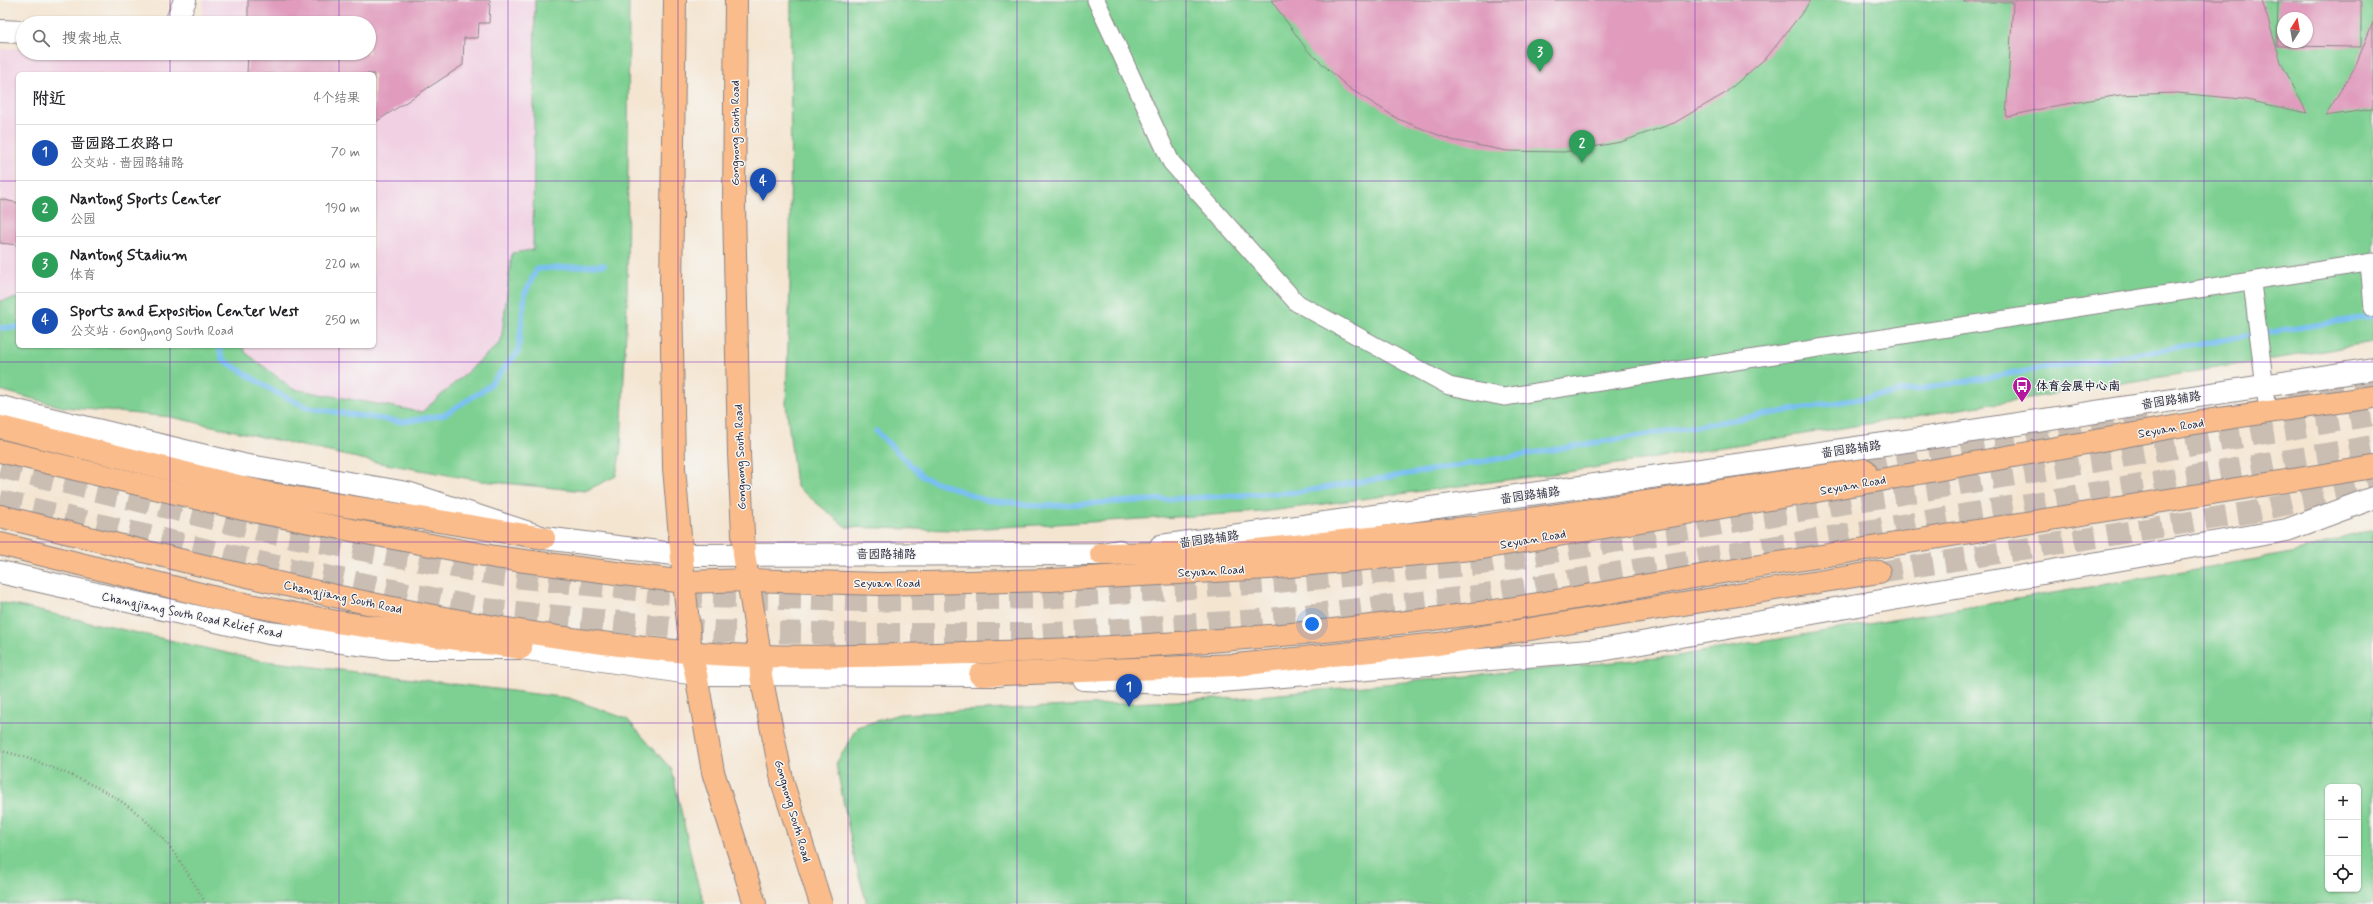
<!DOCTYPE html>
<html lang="zh">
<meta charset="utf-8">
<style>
body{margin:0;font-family:Mynerve,"LXGW WenKai TC",sans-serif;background:#f6f6f6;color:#202124}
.controls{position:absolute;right:12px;bottom:12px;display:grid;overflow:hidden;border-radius:6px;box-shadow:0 1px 3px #0004}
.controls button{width:36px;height:36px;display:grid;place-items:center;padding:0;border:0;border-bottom:1px solid #e0e0e0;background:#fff;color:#202124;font:20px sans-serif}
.compass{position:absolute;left:2277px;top:12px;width:36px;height:36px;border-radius:50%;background:#fff;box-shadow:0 1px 3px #0004;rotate:11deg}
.you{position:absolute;left:1312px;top:624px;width:14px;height:14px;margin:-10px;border:3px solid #fff;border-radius:50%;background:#1a73e8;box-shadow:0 0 0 6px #1a73e833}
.badge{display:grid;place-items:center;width:26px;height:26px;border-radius:50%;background:#2563eb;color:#fff;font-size:13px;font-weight:700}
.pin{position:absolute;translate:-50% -33px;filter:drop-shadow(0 1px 2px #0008)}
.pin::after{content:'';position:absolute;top:21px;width:14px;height:12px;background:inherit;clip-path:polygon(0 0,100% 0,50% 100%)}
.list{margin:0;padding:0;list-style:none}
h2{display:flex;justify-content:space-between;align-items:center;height:52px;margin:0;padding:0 16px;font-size:17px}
h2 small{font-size:13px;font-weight:400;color:#757577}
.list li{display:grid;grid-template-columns:26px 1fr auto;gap:12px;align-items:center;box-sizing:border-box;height:56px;padding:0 16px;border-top:1px solid #e0e0e0}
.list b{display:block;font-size:15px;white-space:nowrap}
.list p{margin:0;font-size:13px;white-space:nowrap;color:#757577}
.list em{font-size:13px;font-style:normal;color:#757577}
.icon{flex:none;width:22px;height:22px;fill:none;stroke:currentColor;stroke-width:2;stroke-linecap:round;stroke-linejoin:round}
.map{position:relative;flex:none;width:2373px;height:904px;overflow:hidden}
.search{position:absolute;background:#fff;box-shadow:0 1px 3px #0004;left:16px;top:16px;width:360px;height:44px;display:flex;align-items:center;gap:10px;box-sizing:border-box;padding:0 14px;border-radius:22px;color:#757577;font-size:15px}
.panel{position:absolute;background:#fff;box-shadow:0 1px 3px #0004;left:16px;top:72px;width:360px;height:276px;border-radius:6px}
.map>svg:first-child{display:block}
.built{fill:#f1d0e3}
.green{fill:#7dd091;stroke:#507966;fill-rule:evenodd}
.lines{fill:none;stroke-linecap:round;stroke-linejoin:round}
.stream{stroke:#79c0f1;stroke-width:5.5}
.building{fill:#e09bbd;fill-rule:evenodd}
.trunk-tunnel{stroke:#cabeb3;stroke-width:22;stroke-dasharray:22 11;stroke-linecap:butt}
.minor-casing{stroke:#8b8486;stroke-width:19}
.tertiary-casing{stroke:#8b8486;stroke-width:24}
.primary-casing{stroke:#8b8486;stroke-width:24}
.trunk-casing{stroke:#8b8486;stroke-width:24}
.path{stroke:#8b8486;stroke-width:2.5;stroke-dasharray:1 3;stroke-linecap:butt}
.minor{stroke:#fff;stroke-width:17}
.tertiary{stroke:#fff;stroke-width:22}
.primary{stroke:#fabc8b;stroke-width:22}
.trunk{stroke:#fabc8b;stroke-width:22}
.grid{fill:none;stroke:#7b2cbf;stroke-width:1;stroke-opacity:0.55}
.labels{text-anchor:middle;stroke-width:3;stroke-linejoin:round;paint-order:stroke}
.street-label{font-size:12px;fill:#22223b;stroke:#f6f6f2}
.poi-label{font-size:12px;font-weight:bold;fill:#22223b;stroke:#f6f6f2;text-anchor:start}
</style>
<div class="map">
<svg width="2373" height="904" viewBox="0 0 2373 904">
<rect width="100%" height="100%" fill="#f6f6f2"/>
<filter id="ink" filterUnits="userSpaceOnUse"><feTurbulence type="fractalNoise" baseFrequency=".025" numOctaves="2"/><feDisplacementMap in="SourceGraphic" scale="8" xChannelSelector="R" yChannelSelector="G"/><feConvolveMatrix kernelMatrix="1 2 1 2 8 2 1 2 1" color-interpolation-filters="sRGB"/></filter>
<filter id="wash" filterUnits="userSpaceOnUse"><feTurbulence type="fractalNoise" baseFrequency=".012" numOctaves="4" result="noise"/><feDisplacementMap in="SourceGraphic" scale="16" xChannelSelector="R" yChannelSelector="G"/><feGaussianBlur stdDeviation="0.9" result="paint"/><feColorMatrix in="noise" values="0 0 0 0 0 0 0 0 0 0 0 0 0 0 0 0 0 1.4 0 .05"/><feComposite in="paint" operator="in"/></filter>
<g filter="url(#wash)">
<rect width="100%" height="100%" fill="#f4e5d1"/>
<polygon class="built" points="204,0 535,0 533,251 512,253 501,342 422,412 293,389 246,353 242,346 374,346 374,74 18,74 18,298 0,301 0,49 23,48 23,53 369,53 369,23 193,23 203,14"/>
<g class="green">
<polygon points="535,0 629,0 627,304 621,448 616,476 585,491 482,481 375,462 171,417 63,407 0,390 0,301 18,298 18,346 242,346 246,353 293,389 422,412 501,342 512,253 533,250"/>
<path d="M 791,0 L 2373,0 L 2373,343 L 1567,472 L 1262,512 L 952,530 L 846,527 L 796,486 L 786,404 L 790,284 ZM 2283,18 L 2307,18 L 2307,42 L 2283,42 Z"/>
<path d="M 2373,529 L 2373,904 L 867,904 L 855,861 L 836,764 L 857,727 L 899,714 L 1238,698 L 1677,656 L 2292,553 ZM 2328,787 L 2358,787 L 2358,889 L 2328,889 Z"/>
<polygon points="0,602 258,660 569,698 627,719 672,770 696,878 705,904 0,904"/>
</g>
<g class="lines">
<g class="stream">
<polyline points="0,328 18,327"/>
<polyline points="219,346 222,359 275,392 309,408 402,422 444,415 488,387 518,352 525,293 537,269 604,265"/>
<polyline points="876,431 923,477 985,500 1043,506 1299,492 2027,371 2373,316"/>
</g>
</g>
<g id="blocks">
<g class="building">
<polygon points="248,0 490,0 489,23 479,23 478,38 464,38 463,65 374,123 374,74 247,74 248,53 369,53 369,23 248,23"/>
<polygon points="1271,0 1810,0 1805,9 1767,57 1724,94 1674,123 1621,142 1564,152 1507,151 1451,140 1398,119 1349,88 1307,50"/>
<polygon points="1964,0 2262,0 2281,62 2307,113 2242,99 2177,93 2120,95 2049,107 2006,117 2013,2 1964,2"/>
<path d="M 2278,0 L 2361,0 L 2361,47 L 2277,46 ZM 2283,18 L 2307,18 L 2307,42 L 2283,42 Z"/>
<polygon points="2373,22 2373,109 2325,116 2355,67"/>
<polygon points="0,199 18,203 18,245 0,243"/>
</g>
</g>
</g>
<g filter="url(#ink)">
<use href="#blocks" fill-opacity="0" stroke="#8b8486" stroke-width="1"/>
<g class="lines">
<g class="trunk-tunnel">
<polyline points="2287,391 2373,384"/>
<polyline points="0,467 270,533 503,576 702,597 862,601 1041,598 1266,583 1481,564 2373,415"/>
<polyline points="1865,470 2148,414"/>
<polyline points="0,501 268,564 485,609 714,631 860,634 1040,634 1260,620 1485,595 2373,446"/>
<polyline points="1879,572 2252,512 2373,485"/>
</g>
<g class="minor-casing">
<g id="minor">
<polyline points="1096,0 1171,162 1297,303 1449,386 1504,397 2373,262"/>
<polyline points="2369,263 2373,308"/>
<polyline points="2252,283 2268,412"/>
</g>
</g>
<g class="tertiary-casing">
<g id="tertiary">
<polyline points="176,23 185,0"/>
<polyline points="0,31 23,32"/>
<polyline points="0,407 243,465 407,493 544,538 682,555 1101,554 1119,551"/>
<polyline points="1161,546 1927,438 2373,369"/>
<polyline points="0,572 269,633 391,648 521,648 696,674 999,675"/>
<polyline points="1083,679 1184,684 1601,650 2287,530 2373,498"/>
</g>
</g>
<g class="primary-casing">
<g id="primary">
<polyline points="675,0 671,288 674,468 684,582 691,653 696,674 713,772 755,904"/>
<polyline points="736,0 734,204 739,454 744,554 760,655 761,676 783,784 821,904"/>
<polyline points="0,451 243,509 377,535 495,557 684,582 749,580 879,584 1051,580 1268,568 1482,548 1875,481 2206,421 2373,397"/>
<path d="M 0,516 C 226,571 453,632 686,652 C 788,661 896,655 999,652 C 1160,647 1321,634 1480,613 C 1575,600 1670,580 1766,565 C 1968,532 2170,499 2373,467"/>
</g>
</g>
<g class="trunk-casing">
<g id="trunk">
<polyline points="0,427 266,493 544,538"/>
<polyline points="0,544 224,600 337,622 521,648"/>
<polyline points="1101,554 1237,552 1476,527 1865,470"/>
<polyline points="980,675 1236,665 1438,644 1879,572"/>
</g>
</g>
<path class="path" d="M 0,751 C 20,754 39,763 58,770 C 137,801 165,831 206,904"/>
<use href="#minor" class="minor"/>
<use href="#tertiary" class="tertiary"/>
<use href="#primary" class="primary"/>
<use href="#trunk" class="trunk"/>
</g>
</g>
<path class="grid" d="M 170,0 L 170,23M 339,0 L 339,23M 508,0 L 508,904M 678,0 L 678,904M 848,0 L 848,904M 1017,0 L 1017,904M 1186,0 L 1186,904M 1356,0 L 1356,904M 1526,0 L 1526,904M 1695,0 L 1695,904M 1864,0 L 1864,904M 2034,0 L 2034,904M 2204,0 L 2204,904M 170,53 L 170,74M 339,53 L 339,74M 0,181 L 18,181M 374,181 L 2373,181M 170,346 L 170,904M 339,346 L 339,904M 0,362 L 2373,362M 0,542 L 2373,542M 0,723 L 2373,723"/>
<defs>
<g id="bus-pin" transform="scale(1)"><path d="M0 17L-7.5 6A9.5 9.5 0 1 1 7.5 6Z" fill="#b5179e" stroke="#f6f6f2"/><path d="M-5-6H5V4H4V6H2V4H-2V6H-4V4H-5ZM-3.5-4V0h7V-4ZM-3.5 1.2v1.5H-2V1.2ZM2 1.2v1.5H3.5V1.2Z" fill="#fff"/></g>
</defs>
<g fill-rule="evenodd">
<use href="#bus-pin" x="2022" y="386"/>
</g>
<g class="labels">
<g class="street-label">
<text transform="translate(735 133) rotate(-90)" y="4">Gongnong South Road</text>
<text transform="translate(2171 400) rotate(-9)" y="4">啬园路辅路</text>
<text transform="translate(2171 428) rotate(-10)" y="4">Seyuan Road</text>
<text transform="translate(1851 449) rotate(-8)" y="4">啬园路辅路</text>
<text transform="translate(740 457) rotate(-92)" y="4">Gongnong South Road</text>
<text transform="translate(1853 485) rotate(-10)" y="4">Seyuan Road</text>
<text transform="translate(1530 495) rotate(-8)" y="4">啬园路辅路</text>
<text transform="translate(1209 539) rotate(-8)" y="4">啬园路辅路</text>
<text transform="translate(1533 539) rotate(-10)" y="4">Seyuan Road</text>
<text x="886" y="558">啬园路辅路</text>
<text transform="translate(1211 571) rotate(-3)" y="4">Seyuan Road</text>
<text x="887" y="587">Seyuan Road</text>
<text transform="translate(343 597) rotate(12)" y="4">Changjiang South Road</text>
<text transform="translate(192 615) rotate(12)" y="4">Changjiang South Road Relief Road</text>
<text transform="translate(793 811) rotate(74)" y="4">Gongnong South Road</text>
</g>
<g class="poi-label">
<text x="2036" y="390">体育会展中心南</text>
</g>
</g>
</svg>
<div class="controls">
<button>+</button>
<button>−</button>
<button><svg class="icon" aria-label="locate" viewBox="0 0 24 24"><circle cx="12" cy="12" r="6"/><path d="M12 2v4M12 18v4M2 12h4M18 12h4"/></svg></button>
</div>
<svg class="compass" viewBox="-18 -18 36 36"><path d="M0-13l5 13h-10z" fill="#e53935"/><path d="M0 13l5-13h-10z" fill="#757577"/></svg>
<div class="you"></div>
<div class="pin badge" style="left:1129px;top:707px;background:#1a4fb4">1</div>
<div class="pin badge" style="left:1582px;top:163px;background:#2e9e5b">2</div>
<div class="pin badge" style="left:1540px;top:72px;background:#2e9e5b">3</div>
<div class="pin badge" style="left:763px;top:201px;background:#1a4fb4">4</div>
<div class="search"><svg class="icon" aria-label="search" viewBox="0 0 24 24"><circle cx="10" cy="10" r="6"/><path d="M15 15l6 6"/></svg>搜索地点</div>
<section class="panel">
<h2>附近<small>4个结果</small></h2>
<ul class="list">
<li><span class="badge" style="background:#1a4fb4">1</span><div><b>啬园路工农路口</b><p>公交站 · 啬园路辅路</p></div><em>70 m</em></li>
<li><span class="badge" style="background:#2e9e5b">2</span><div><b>Nantong Sports Center</b><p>公园</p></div><em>190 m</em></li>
<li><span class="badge" style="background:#2e9e5b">3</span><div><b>Nantong Stadium</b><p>体育</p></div><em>220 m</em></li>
<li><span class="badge" style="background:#1a4fb4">4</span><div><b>Sports and Exposition Center West</b><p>公交站 · Gongnong South Road</p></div><em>250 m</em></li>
</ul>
</section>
</div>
